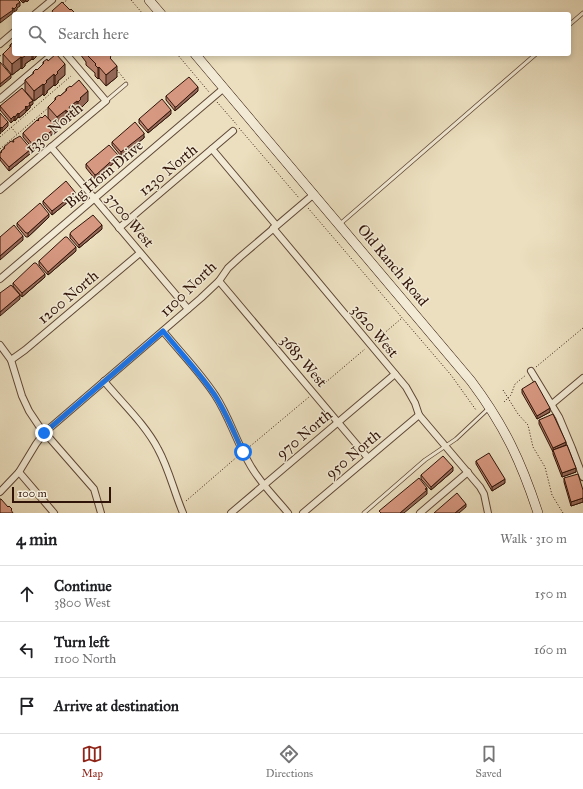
<!DOCTYPE html>
<meta charset="utf-8">
<style>
body{margin:0;font-family:"IM FELL Great Primer",serif;background:#f2f2f2;color:#202124}
.scale{position:absolute;left:12px;bottom:10px;width:99px;box-sizing:border-box;padding-left:4px;border:2px solid #301409;border-top:0;font-size:11px;line-height:14px;white-space:nowrap;color:#301409;-webkit-text-stroke:3px #f2ead5;paint-order:stroke}
.stop{position:absolute;width:12px;height:12px;margin:-9px;border:3px solid #1a73e8;border-radius:50%;background:#fff}
.stop.end{background:#1a73e8;border-color:#fff;box-shadow:0 1px 4px #0008}
.list{margin:0;padding:0;list-style:none}
h2{display:flex;justify-content:space-between;align-items:center;height:52px;margin:0;padding:0 16px;font-size:17px}
h2 small{font-size:13px;font-weight:400;color:#757577}
.list li{display:grid;grid-template-columns:26px 1fr auto;gap:12px;align-items:center;box-sizing:border-box;height:56px;padding:0 16px;border-top:1px solid #e0e0e0}
.list b{display:block;font-size:15px;white-space:nowrap}
.list p{margin:0;font-size:13px;white-space:nowrap;color:#757577}
.list em{font-size:13px;font-style:normal;color:#757577}
.icon{flex:none;width:22px;height:22px;fill:none;stroke:currentColor;stroke-width:2;stroke-linecap:round;stroke-linejoin:round}
.map{position:relative;flex:none;width:583px;height:513px;overflow:hidden}
.search{position:absolute;background:#fff;box-shadow:0 2px 6px #0003;left:12px;right:12px;top:12px;height:44px;display:flex;align-items:center;gap:10px;box-sizing:border-box;padding:0 14px;border-radius:4px;color:#757577;font-size:15px}
.sheet{height:220px;background:#fff}
nav{display:flex;justify-content:space-around;align-items:center;box-sizing:border-box;height:56px;border-top:1px solid #e0e0e0;background:#fff;font-size:11px;color:#757577}
nav a{display:grid;justify-items:center;gap:2px}
nav .on{color:#8f2418}
.map>svg:first-child{display:block}
.lines{fill:none;stroke-linecap:round;stroke-linejoin:round}
.lane-casing{stroke:#5f4736;stroke-width:4.5}
.street-casing{stroke:#5f4736;stroke-width:8}
.secondary-casing{stroke:#301409;stroke-width:10}
.path{stroke:#301409;stroke-width:1;stroke-dasharray:1 2;stroke-linecap:butt}
.lane{stroke:#f2ead5;stroke-width:3}
.street{stroke:#f2ead5;stroke-width:6}
.secondary{stroke:#f2ead5;stroke-width:9}
.wall{fill:#b9836f;stroke:#301409}
.shaded-wall{fill:#966a5a;stroke:#301409}
.building{fill:#d79881;stroke:#301409}
.route{stroke:#1a73e8;stroke-width:5}
.labels{text-anchor:middle;stroke-width:3;stroke-linejoin:round;paint-order:stroke}
.street-label{font-size:15px;fill:#301409;stroke:#f2ead5}
</style>
<div class="map">
<svg width="583" height="513" viewBox="0 0 583 513">
<rect width="100%" height="100%" fill="#ebdfbf"/>
<filter id="stains"><feTurbulence type="fractalNoise" baseFrequency=".005" numOctaves="4"/><feColorMatrix values="0 0 0 0 .2 0 0 0 0 .09 0 0 0 0 .02 0 0 0 .5 -.17"/></filter>
<radialGradient id="worn" r=".72"><stop offset=".6" stop-color="#630" stop-opacity="0"/><stop offset="1" stop-color="#630" stop-opacity=".3"/></radialGradient>
<g class="lines">
<g class="lane-casing">
<g id="lane">
<polyline points="569,25 583,13"/>
<polyline points="106,101 126,84"/>
<polyline points="340,224 536,54"/>
<polyline points="364,513 425,460 456,439 488,409"/>
</g>
</g>
<g class="street-casing">
<g id="street">
<polyline points="35,14 52,0"/>
<polyline points="0,44 14,32"/>
<polyline points="0,99 53,54"/>
<polyline points="51,147 188,309"/>
<polyline points="212,149 276,225"/>
<polyline points="0,190 106,101 66,54"/>
<polyline points="119,228 233,131"/>
<polyline points="273,228 406,387 415,403 419,415 480,487 484,494 488,513"/>
<polyline points="0,279 224,88"/>
<polyline points="219,281 368,458"/>
<path d="M 163,331 C 180,352 200,372 215,395 C 229,416 236,441 249,463 C 259,482 275,497 288,513"/>
<polyline points="0,345 11,360 22,396 29,411 39,426 94,489 101,513"/>
<polyline points="11,360 25,350 140,253"/>
<polyline points="531,371 559,417 572,448 583,477"/>
<path d="M 104,381 C 122,403 145,424 158,449 C 169,469 174,492 183,513"/>
<polyline points="552,404 583,378"/>
<polyline points="19,472 54,513"/>
<polyline points="0,492 19,472 36,444 44,433 201,298 219,281 228,268 240,257 314,194"/>
<polyline points="231,513 395,374"/>
<polyline points="303,513 419,415"/>
<polyline points="420,513 468,472"/>
</g>
</g>
<g class="secondary-casing">
<g id="secondary">
<polyline points="149,0 161,14"/>
<path d="M 195,54 L 471,381 C 504,425 521,461 538,513"/>
</g>
</g>
<g class="path">
<polyline points="131,0 143,14"/>
<polyline points="63,3 67,0"/>
<polyline points="177,54 209,92"/>
<polyline points="0,56 3,54"/>
<polyline points="117,70 125,80"/>
<polyline points="217,102 237,125"/>
<polyline points="11,127 17,134"/>
<polyline points="239,128 299,198"/>
<polyline points="0,137 71,76"/>
<polyline points="0,149 48,108"/>
<polyline points="308,208 451,375 476,410"/>
<polyline points="375,341 402,318"/>
<polyline points="536,367 583,328"/>
<polyline points="319,388 365,349"/>
<polyline points="503,390 518,414 528,425 533,447 545,467 552,495 563,513"/>
<polyline points="504,402 511,395 515,384 526,375"/>
<polyline points="248,448 309,397"/>
<polyline points="186,501 238,456"/>
</g>
<use href="#lane" class="lane"/>
<use href="#street" class="street"/>
<use href="#secondary" class="secondary"/>
</g>
<g class="wall">
<polygon points="20,0 29,0 27,2 26,1 23,3"/>
<polygon points="14,42 14,54 37,54 36,55 36,57 33,60 32,59 25,64 25,66 22,69 21,68 12,75 3,64 3,54 10,47 10,45"/>
<polygon points="80,54 107,54 111,60 117,77 106,86 99,78 98,79 95,76 95,73 86,65 86,62"/>
<polygon points="43,62 65,75 58,81 58,83 55,86 54,85 47,91 47,93 44,96 43,94 34,101 25,91 25,80 33,74 33,72 37,70 43,64"/>
<polygon points="66,89 88,101 81,108 81,110 78,113 77,112 70,117 70,119 67,122 66,121 57,128 48,118 48,107 55,100 55,98 60,96 66,91"/>
<polygon points="198,91 176,110 175,111 166,100 166,96"/>
<polygon points="33,104 30,106 30,108 27,111 26,110 26,112 19,118 18,117 15,121 14,120 11,123 0,110 0,106"/>
<polygon points="171,114 148,133 139,123 139,119"/>
<polygon points="38,119 56,131 34,150 23,137 23,133 38,121"/>
<polygon points="144,136 144,138 121,156 112,145 112,142"/>
<polygon points="13,140 31,153 9,171 0,160 0,153 1,153 1,151 4,149 4,147 13,142"/>
<polygon points="118,159 97,178 95,179 86,168 86,164"/>
<polygon points="75,195 74,197 52,215 43,204 43,201"/>
<polygon points="49,217 28,237 26,237 17,226 17,223"/>
<polygon points="102,229 79,248 70,238 70,234"/>
<polygon points="76,251 48,275 39,265 39,261"/>
<polygon points="45,277 22,297 13,286 13,283"/>
<polygon points="522,389 550,412 537,419 522,393"/>
<polygon points="539,420 566,445 576,472 562,477 553,454 553,452 539,424"/>
<polygon points="476,461 505,483 492,491 476,464"/>
<polygon points="453,471 431,490 421,479 421,475"/>
<polygon points="564,478 583,490 583,502 571,506 564,482"/>
</g>
<g class="shaded-wall">
<polygon points="23,0 26,0 23,3"/>
<polygon points="20,2 20,6 17,8 17,10 14,12 14,9 16,5"/>
<polygon points="13,8 13,13 0,23 0,19"/>
<polygon points="24,54 32,54 32,59 25,64 25,66 22,69 22,58"/>
<polygon points="33,54 37,54 36,55 36,57 33,60"/>
<polygon points="21,57 21,68 12,75 12,64"/>
<polygon points="65,64 65,75 58,81 58,83 55,86 55,76 57,72"/>
<polygon points="117,66 117,77 106,86 106,75"/>
<polygon points="99,67 99,78 98,79 98,68"/>
<polygon points="54,74 54,85 47,91 47,93 44,96 44,85 46,81"/>
<polygon points="11,75 11,78 0,87 0,84"/>
<polygon points="43,84 43,94 34,101 34,91"/>
<polygon points="198,87 198,91 176,110 175,111 175,107"/>
<polygon points="88,91 88,101 81,108 81,110 78,113 78,102 80,98"/>
<polygon points="33,101 33,104 30,106 30,108 27,111 27,107 29,103"/>
<polygon points="77,101 77,112 70,117 70,119 67,122 67,112 69,107"/>
<polygon points="26,106 26,112 19,118 19,114"/>
<polygon points="66,110 66,121 57,128 57,117"/>
<polygon points="171,110 171,114 148,133 148,130"/>
<polygon points="18,113 18,117 15,121 15,117"/>
<polygon points="14,116 14,120 11,123 11,119"/>
<polygon points="8,122 8,126 2,132 2,128"/>
<polygon points="1,127 1,133 0,134 0,128"/>
<polygon points="56,127 56,131 34,150 34,146"/>
<polygon points="144,133 144,138 121,156 121,152"/>
<polygon points="31,149 31,153 9,171 9,167"/>
<polygon points="118,155 118,159 97,178 95,179 95,175"/>
<polygon points="75,192 74,197 52,215 52,211"/>
<polygon points="49,214 49,217 28,237 28,233"/>
<polygon points="102,225 102,229 79,248 79,245"/>
<polygon points="23,236 23,240 0,260 0,256"/>
<polygon points="76,247 76,251 48,275 48,272"/>
<polygon points="45,274 45,277 22,297 22,293"/>
<polygon points="20,295 20,299 0,316 0,312"/>
<polygon points="550,408 550,412 537,419 537,416"/>
<polygon points="566,442 566,445 553,450 553,452 553,448"/>
<polygon points="453,467 453,471 431,490 431,487"/>
<polygon points="576,468 576,472 562,477 562,473"/>
<polygon points="505,479 505,483 492,491 492,487"/>
<polygon points="427,488 427,494 404,513 400,513"/>
<polygon points="583,498 583,502 571,506 571,502"/>
<polygon points="466,504 466,507 459,513 455,513"/>
</g>
<g class="building">
<polygon points="0,0 18,0 20,2 16,5 17,6 14,9 13,8 12,8 13,10 0,19"/>
<polygon points="62,2 70,10 71,9 74,12 72,13 73,14 54,14 52,11"/>
<polygon points="14,42 14,54 24,54 25,56 22,58 21,57 12,64 3,54 11,46 10,45"/>
<polygon points="56,54 65,64 57,72 58,73 55,76 54,74 46,81 47,82 44,85 43,84 34,91 25,80 34,73 33,72 36,69 37,70 44,63 43,62 47,59 48,61"/>
<polygon points="86,54 109,54 111,57 110,58 117,66 106,75 99,67 98,68 95,65 96,64"/>
<polygon points="0,62 11,75 0,84"/>
<polygon points="189,77 198,87 176,107 175,107 166,96"/>
<polygon points="79,80 88,91 80,98 81,99 78,102 77,101 69,107 70,109 67,112 66,110 57,117 48,107 56,99 55,98 59,95 60,96 67,90 66,89 70,86 71,87"/>
<polygon points="22,88 33,101 29,103 30,105 27,107 26,106 25,107 26,108 19,114 18,113 15,117 14,116 11,119 0,106"/>
<polygon points="162,99 171,110 148,130 139,119"/>
<polygon points="0,113 8,122 2,128 1,127 0,128 1,129 0,131"/>
<polygon points="45,115 56,127 34,146 23,133 37,120 38,121 39,120 38,119 41,117 42,118"/>
<polygon points="135,122 144,133 144,134 121,152 112,142"/>
<polygon points="20,136 31,149 9,167 0,157 0,153 2,152 1,151 5,148 4,147 11,141 13,142 14,142 13,140"/>
<polygon points="109,145 118,155 97,174 95,175 86,164"/>
<polygon points="66,181 75,192 74,194 52,211 43,201"/>
<polygon points="40,203 49,214 28,233 26,233 17,223"/>
<polygon points="93,215 102,225 79,245 70,234 71,232"/>
<polygon points="14,225 23,236 0,256 0,237"/>
<polygon points="65,237 67,237 76,247 48,272 39,261"/>
<polygon points="34,263 36,263 45,274 22,293 13,283"/>
<polygon points="11,285 20,295 0,312 0,293"/>
<polygon points="535,381 550,408 537,416 522,389"/>
<polygon points="553,414 566,442 553,448 539,420"/>
<polygon points="567,445 576,468 562,473 553,450"/>
<polygon points="489,453 505,479 492,487 476,461"/>
<polygon points="443,456 453,467 431,487 421,475"/>
<polygon points="578,474 583,490 583,498 571,502 564,478"/>
<polygon points="419,478 427,488 425,489 427,490 400,513 381,513 379,511"/>
<polygon points="457,493 466,504 455,513 434,513"/>
<polygon points="0,499 1,499 8,507 9,506 12,509 11,510 13,513 0,513"/>
</g>
<g class="lines">
<path class="route" d="M 44,433 L 163,331 C 180,352 199,372 214,394 C 226,412 234,433 243,452"/>
</g>
<g class="labels">
<g class="street-label">
<text transform="translate(54 128) rotate(-40)" y="5">1330 North</text>
<text transform="translate(168 170) rotate(-40)" y="5">1230 North</text>
<text transform="translate(104 174) rotate(-40)" y="5">Big Horn Drive</text>
<text transform="translate(130 220) rotate(50)" y="5">3700 West</text>
<text transform="translate(393 265) rotate(50)" y="5">Old Ranch Road</text>
<text transform="translate(188 289) rotate(-44)" y="5">1100 North</text>
<text transform="translate(68 297) rotate(-40)" y="5">1200 North</text>
<text transform="translate(375 331) rotate(50)" y="5">3620 West</text>
<text transform="translate(304 361) rotate(50)" y="5">3685 West</text>
<text transform="translate(304 434) rotate(-40)" y="5">970 North</text>
<text transform="translate(353 454) rotate(-40)" y="5">950 North</text>
</g>
</g>
<rect width="100%" height="100%" filter="url(#stains)"/>
<rect width="100%" height="100%" fill="url(#worn)"/>
</svg>
<div class="scale">100 m</div>
<div class="stop" style="left:243px;top:452px"></div>
<div class="stop end" style="left:44px;top:433px"></div>
<div class="search"><svg class="icon" aria-label="search" viewBox="0 0 24 24"><circle cx="10" cy="10" r="6"/><path d="M15 15l6 6"/></svg>Search here</div>
</div>
<section class="sheet">
<h2>4 min<small>Walk · 310 m</small></h2>
<ul class="list">
<li><svg class="icon" aria-label="ahead" viewBox="0 0 24 24"><path d="M12 20V5M6 11l6-6 6 6"/></svg><div><b>Continue</b><p>3800 West</p></div><em>150 m</em></li>
<li><svg class="icon" aria-label="left" viewBox="0 0 24 24"><path d="M17 20v-9H6M10 6l-5 5 5 5"/></svg><div><b>Turn left</b><p>1100 North</p></div><em>160 m</em></li>
<li><svg class="icon" aria-label="arrive" viewBox="0 0 24 24"><path d="M6 21V4h12l-3 4 3 4H6"/></svg><div><b>Arrive at destination</b></div></li>
</ul>
</section>
<nav>
<a class="on"><svg class="icon" aria-label="map" viewBox="0 0 24 24"><path d="M3 6l6-2 6 2 6-2v14l-6 2-6-2-6 2zM9 4v14M15 6v14"/></svg>Map</a>
<a><svg class="icon" aria-label="directions" viewBox="0 0 24 24"><path d="M12 3l9 9-9 9-9-9zM9 14v-3h6M13 9l2 2-2 2"/></svg>Directions</a>
<a><svg class="icon" aria-label="saved" viewBox="0 0 24 24"><path d="M7 4h10v16l-5-4-5 4z"/></svg>Saved</a>
</nav>
